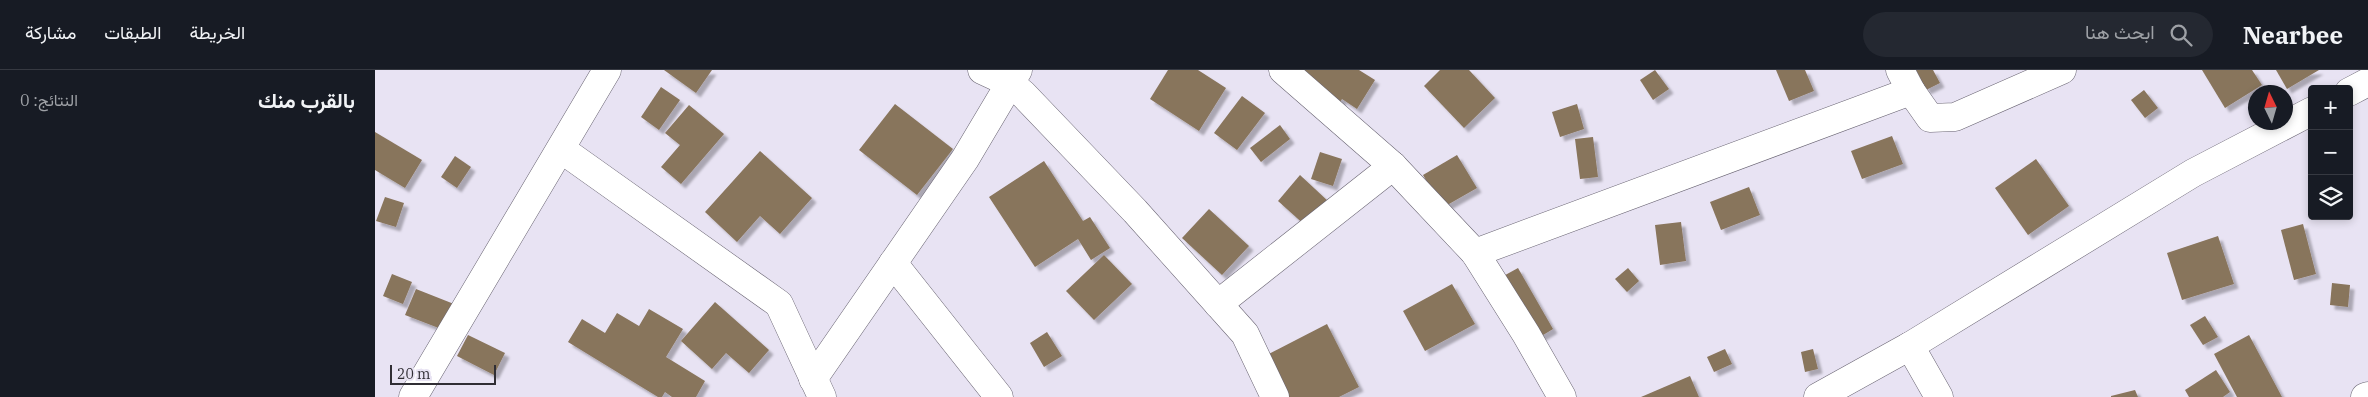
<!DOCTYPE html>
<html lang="ar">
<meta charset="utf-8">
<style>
body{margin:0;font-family:"IBM Plex Serif",Vazirmatn,serif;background:#242831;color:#f1f3f6;direction:rtl}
.controls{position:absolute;right:15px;top:15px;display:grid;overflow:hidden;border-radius:5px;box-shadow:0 2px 8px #0003}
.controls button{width:45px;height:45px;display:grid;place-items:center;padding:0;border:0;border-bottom:1px solid #363941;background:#171b24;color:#f1f3f6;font:25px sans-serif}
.compass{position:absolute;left:1873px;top:15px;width:45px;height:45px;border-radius:50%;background:#171b24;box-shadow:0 2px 8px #0003;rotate:355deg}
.scale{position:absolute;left:15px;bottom:12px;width:106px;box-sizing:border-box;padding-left:5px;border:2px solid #302e34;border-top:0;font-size:14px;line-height:18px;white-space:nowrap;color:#302e34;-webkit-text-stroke:4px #e8e3f3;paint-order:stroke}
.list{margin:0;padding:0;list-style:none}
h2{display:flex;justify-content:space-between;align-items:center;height:65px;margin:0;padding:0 20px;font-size:21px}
h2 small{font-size:16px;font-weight:400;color:#9ea1a6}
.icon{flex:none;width:28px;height:28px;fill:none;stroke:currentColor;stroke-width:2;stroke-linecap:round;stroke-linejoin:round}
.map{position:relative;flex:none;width:1993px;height:327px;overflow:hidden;direction:ltr}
header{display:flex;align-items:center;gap:30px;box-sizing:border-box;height:70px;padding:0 25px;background:#171b24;border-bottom:1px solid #363941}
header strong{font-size:24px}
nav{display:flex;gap:28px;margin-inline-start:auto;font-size:18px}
.search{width:350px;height:45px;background:#242831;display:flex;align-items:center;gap:12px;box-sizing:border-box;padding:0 18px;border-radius:28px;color:#9ea1a6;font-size:19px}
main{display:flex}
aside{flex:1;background:#171b24}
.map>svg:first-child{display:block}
.building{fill:#88745b;filter:url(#shadow)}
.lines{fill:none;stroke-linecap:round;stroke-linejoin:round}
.minor-casing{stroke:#696472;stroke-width:29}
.minor{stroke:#fff;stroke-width:28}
</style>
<header>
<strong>Nearbee</strong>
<div class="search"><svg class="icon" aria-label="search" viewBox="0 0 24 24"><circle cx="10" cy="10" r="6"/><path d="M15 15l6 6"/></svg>ابحث هنا</div>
<nav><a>الخريطة</a><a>الطبقات</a><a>مشاركة</a></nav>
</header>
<main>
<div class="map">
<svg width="1993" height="327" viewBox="0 0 1993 327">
<defs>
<filter id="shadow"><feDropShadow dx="4.5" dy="4.5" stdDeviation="1" flood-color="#0004"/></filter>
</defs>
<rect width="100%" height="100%" fill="#e8e3f3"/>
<g class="building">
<polygon points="289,0 337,0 321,23"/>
<polygon points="793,0 823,0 851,18 824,61 775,29"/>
<polygon points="904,0 984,0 1000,10 982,39 967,29 962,37"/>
<polygon points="1065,0 1094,0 1120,28 1089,58 1049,16"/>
<polygon points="1280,0 1294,19 1278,30 1265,10"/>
<polygon points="1401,0 1430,0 1439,21 1414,31"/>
<polygon points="1541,0 1558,0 1565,13 1551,20"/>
<polygon points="1827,0 1877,0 1887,15 1850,38"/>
<polygon points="1901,0 1944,0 1912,19"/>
<polygon points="286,17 305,30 284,60 266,47"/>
<polygon points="1769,20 1783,38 1770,48 1756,30"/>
<polygon points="867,26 890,43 862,80 839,63"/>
<polygon points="520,34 578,79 542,125 484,80"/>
<polygon points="1202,34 1209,59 1185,67 1177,42"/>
<polygon points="314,35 349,64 306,114 286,97 305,75 290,63"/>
<polygon points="905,55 915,69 886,92 875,78"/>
<polygon points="0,62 47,90 30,118 0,100"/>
<polygon points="1517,66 1528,94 1487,109 1476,81"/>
<polygon points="1218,67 1223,107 1205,109 1200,69"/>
<polygon points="385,81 437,128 405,164 385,146 362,172 330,142"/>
<polygon points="945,82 967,89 958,116 936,109"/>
<polygon points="1082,85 1102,118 1067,138 1048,105"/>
<polygon points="80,86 96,97 82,118 66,107"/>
<polygon points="1661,89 1694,136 1653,165 1620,118"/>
<polygon points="669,91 708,151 715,147 735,178 716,190 703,169 660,197 614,127"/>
<polygon points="925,105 954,132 932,157 903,131"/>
<polygon points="1374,117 1385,145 1346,160 1335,132"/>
<polygon points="10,127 29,133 21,157 1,151"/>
<polygon points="834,139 874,176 847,205 807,168"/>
<polygon points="1306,152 1311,191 1285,195 1280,155"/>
<polygon points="1928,154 1941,204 1919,210 1906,160"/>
<polygon points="1843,166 1859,214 1807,230 1792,183"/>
<polygon points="729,185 757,214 719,250 691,221"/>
<polygon points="1143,198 1178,259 1150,276 1114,214"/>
<polygon points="1253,198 1264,211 1252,222 1240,209"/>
<polygon points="17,204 37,212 28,234 8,226"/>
<polygon points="1957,213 1975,215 1973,237 1955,235"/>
<polygon points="1077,214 1100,254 1050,281 1028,241"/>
<polygon points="41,219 84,236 74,262 30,245"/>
<polygon points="340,232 394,280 374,303 351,283 337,299 306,271"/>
<polygon points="274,239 308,259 291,287 330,311 321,327 297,327 290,322 287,327 283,327 193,272 207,249 230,263 242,243 264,256"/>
<polygon points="1830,246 1843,267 1828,275 1815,255"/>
<polygon points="952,254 984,317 964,327 907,327 886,288"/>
<polygon points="672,262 687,286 669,297 655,273"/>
<polygon points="93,265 130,283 119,305 82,286"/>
<polygon points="1874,265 1907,327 1862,327 1839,284"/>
<polygon points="1350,279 1357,294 1339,302 1332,287"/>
<polygon points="1438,279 1443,299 1430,302 1426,282"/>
<polygon points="1841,300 1855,322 1848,327 1814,327 1810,320"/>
<polygon points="1315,306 1324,327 1266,327"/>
<polygon points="1760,320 1763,327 1736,327 1736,326"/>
</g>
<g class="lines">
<g class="minor-casing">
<g id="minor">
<polyline points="607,0 635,13 648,24 760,141 870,264 900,327"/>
<polyline points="908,0 1018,96 1100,183 1151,264 1187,327"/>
<polyline points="1525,0 1536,21 1555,48 1580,47 1687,0"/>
<polyline points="1974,22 1993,12"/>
<polyline points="186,79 404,234 447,327"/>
<polyline points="1100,183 1536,21"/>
<polyline points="518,193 624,327"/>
<polyline points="843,234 1018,96"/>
<polyline points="1535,276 1564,327"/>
<polyline points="438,309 590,89 643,0"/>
<polyline points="38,327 232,0"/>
<polyline points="1443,327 1535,276 1818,103 1937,41"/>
<polyline points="1990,327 1993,326"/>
</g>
</g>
<use href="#minor" class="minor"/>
</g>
</svg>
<div class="controls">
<button>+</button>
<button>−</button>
<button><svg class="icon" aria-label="layers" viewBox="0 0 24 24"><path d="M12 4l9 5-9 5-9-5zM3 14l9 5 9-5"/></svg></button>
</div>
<svg class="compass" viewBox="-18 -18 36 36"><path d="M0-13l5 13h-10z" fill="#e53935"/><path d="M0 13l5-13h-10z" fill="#9ea1a6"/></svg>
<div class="scale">20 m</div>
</div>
<aside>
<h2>بالقرب منك<small>النتائج: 0</small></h2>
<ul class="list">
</ul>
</aside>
</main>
